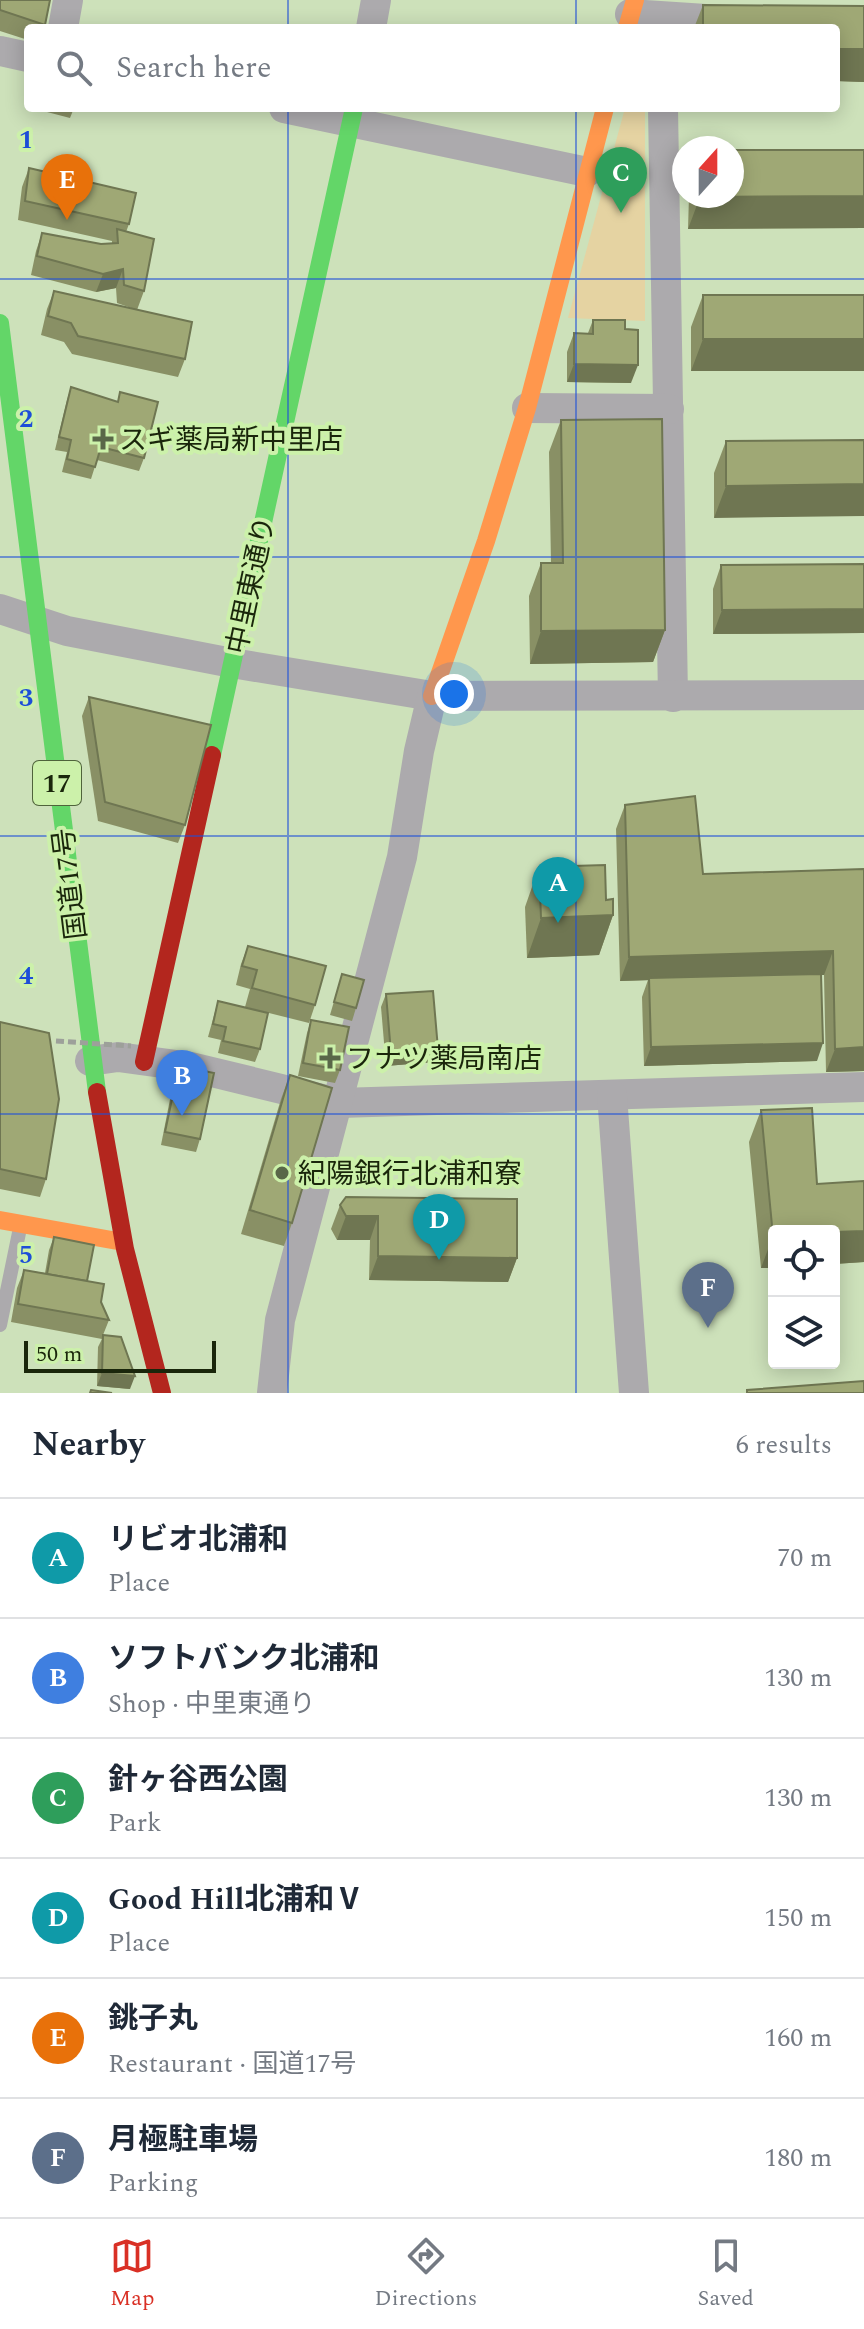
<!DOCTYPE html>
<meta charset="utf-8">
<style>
body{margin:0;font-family:Spectral,"Noto Sans JP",serif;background:#f2f2f3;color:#1f2937}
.controls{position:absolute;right:24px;bottom:24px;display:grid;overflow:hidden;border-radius:8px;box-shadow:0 4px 20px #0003}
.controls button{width:72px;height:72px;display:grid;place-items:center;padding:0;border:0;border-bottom:2px solid #e0e1e3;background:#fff;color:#1f2937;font:40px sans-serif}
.compass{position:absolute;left:672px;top:136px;width:72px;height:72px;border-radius:50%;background:#fff;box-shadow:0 4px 20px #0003;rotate:21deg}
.scale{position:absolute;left:24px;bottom:20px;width:192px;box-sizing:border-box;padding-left:8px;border:4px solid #1a260b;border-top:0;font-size:22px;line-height:28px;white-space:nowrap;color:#1a260b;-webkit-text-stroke:6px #ccf1aa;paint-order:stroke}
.you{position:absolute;left:454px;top:694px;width:28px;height:28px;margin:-20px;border:6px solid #fff;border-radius:50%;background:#1a73e8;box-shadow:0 0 0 12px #1a73e833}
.badge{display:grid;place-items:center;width:52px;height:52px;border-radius:50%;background:#d93025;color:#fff;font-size:26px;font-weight:700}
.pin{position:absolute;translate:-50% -66px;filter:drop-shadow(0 2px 4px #0008)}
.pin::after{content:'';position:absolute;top:42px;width:28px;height:24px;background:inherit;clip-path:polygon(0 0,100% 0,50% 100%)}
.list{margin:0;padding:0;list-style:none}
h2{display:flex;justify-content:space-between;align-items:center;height:104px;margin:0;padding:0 32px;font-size:34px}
h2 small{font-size:26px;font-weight:400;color:#747a83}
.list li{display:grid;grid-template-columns:52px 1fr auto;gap:24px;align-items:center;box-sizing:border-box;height:120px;padding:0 32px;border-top:2px solid #e0e1e3}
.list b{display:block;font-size:30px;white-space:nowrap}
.list p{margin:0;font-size:26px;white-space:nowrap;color:#747a83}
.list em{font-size:26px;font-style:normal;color:#747a83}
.icon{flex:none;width:44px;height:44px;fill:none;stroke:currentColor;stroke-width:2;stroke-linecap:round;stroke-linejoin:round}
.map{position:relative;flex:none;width:864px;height:1393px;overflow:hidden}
.search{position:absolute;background:#fff;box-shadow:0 4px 20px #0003;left:24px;right:24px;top:24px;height:88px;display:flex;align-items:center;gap:20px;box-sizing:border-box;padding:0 28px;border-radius:8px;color:#747a83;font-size:30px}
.sheet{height:824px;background:#fff}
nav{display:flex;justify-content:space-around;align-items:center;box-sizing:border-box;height:112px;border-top:2px solid #e0e1e3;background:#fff;font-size:22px;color:#747a83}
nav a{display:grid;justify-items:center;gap:4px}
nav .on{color:#d93025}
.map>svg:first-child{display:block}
.green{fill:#e5d3a2}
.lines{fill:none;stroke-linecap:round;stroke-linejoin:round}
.lane{stroke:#acaaad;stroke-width:14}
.street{stroke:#acaaad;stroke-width:30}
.fast{stroke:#63d668;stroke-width:18}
.slow{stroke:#ff974d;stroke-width:18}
.jam{stroke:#b3261e;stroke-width:18}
.path-bridge{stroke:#9da09a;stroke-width:5;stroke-dasharray:8 4;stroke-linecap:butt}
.wall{fill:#899065}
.shaded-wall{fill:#6f7652}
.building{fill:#9fa875;stroke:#6f7652;stroke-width:2}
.grid{fill:none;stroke:#1d4ed8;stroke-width:2;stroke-opacity:0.55}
.poi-dot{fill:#596748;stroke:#ccf1aa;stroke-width:3}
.labels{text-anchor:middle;stroke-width:8;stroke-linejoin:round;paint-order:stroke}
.shield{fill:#ccf1aa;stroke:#4f633b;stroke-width:2}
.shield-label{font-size:26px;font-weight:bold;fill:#1a260b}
.poi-label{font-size:28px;fill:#1a260b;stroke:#ccf1aa;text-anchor:start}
.street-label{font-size:28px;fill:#1a260b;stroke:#ccf1aa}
.grid-label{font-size:26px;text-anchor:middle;font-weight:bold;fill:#1d4ed8;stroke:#ccf1aa;stroke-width:8;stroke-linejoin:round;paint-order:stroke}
</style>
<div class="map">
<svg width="864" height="1393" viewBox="0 0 864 1393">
<rect width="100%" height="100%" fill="#cde1ba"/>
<polygon class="green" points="625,108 645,108 645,321 568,318"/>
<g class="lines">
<polyline class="lane" points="0,1325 20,1228"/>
<g class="street">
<polyline points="630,14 736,21"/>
<polyline points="63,28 68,0"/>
<polyline points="371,28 376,0"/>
<polyline points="0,51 28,57"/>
<polyline points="284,108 587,172"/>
<polyline points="663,108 673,697"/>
<polyline points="527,408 669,409"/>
<polyline points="0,609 67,631 232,663 432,696 864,695"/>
<polyline points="90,1061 118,1057 191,1067 339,1103 864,1087"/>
<polyline points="612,1095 634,1393"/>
<polyline points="272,1393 280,1320 402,857 419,751 432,696"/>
</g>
<g class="fast">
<polyline points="0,323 97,1092"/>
<polyline points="212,755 354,108"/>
</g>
<g class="slow">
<polyline points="627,28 635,0"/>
<polyline points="432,696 486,541 527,408 605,108"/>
<polyline points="0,1220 123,1242"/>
</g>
<g class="jam">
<polyline points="144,1062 212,755"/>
<polyline points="97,1092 125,1249 162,1393"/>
</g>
<polyline class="path-bridge" points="56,1041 131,1046"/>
</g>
<g class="wall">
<polygon points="0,0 45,25 44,28 28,28 28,40 0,31"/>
<polygon points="703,5 864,6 864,82 836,81 836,28 694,28"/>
<polygon points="48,108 74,108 70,118 47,112"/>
<polygon points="864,150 864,228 688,229 689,196 732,196"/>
<polygon points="29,168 129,224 126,232 144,291 137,310 117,303 116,288 96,292 31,275 36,251 42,233 101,244 112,243 112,241 18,220 22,187"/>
<polygon points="54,291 185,359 178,377 72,354 64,342 41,335 47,309"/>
<polygon points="703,295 864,295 864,371 691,371 691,327"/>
<polygon points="593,320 631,383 567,382 567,352 574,333 588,333"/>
<polygon points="71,387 144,458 139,471 97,460 91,479 62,472 67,452 55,450 67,400"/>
<polygon points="561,420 665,630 653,662 530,664 529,596 541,563 551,563 549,452"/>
<polygon points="864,440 714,518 714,473 726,441"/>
<polygon points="864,564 864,633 713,634 713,589 721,565"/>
<polygon points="89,697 185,825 178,843 98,821 82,716"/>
<polygon points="625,805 703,874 864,869 864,1071 826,1072 824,975 821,975 817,1061 644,1066 642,997 648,980 620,981 616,829"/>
<polygon points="539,867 606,900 613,915 599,955 527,958 525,907"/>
<polygon points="248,946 315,1005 309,1023 245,1007 250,989 236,985 241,964"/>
<polygon points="342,974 356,1008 352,1021 330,1015"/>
<polygon points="386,994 438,1049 434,1062 386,1066 381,1007"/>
<polygon points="218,1001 260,1049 255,1062 218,1053 221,1040 208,1037"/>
<polygon points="311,1020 340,1070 335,1083 298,1076 307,1033"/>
<polygon points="0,1022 46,1179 40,1197 0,1189"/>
<polygon points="179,1066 200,1139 196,1152 161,1145 174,1079"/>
<polygon points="290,1075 292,1223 284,1246 241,1234 281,1099"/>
<polygon points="761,1110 817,1184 864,1262 834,1264 834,1231 774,1231 774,1268 761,1268 749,1142"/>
<polygon points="340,1205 517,1258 508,1282 369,1280 370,1240 337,1240 331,1229"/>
<polygon points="54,1237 87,1281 101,1302 109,1320 103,1335 130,1389 97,1386 98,1347 102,1339 11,1322 17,1288 24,1270 45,1273 49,1250"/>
</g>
<g class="shaded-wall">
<polygon points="836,49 864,49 864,82 836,81"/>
<polygon points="864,196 864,228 688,229 700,197"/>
<polygon points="123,269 116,288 96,292 103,274"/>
<polygon points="703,339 864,339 864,371 691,371"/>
<polygon points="574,364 638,365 631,383 567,382"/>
<polygon points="864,484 864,516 714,518 726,486"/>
<polygon points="864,609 864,633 713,634 722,610"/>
<polygon points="665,630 653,662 530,664 541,631"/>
<polygon points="613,915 599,955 527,958 541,918"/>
<polygon points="833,951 824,975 620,981 629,957"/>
<polygon points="823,1043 817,1061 644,1066 651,1047"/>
<polygon points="864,1047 864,1071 826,1072 835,1049"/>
<polygon points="438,1049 434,1062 386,1066 391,1053"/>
<polygon points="346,1216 378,1216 370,1240 337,1240"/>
<polygon points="864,1231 864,1262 834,1264 834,1232"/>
<polygon points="773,1236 774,1268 761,1268"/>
<polygon points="378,1256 517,1258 508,1282 369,1280"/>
<polygon points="102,1373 135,1376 130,1389 97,1386"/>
</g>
<g class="building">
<polygon points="0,0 50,0 45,25 0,10"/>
<polygon points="703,5 864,6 864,49 836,49 836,28 703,28"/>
<polygon points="732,150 864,150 864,196 700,197 732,196"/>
<polygon points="29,168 136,193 129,224 25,201"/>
<polygon points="117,229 154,239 144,291 124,285 123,269 103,274 37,256 42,233 101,244 118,243"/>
<polygon points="54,291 192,322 185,359 78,336 71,323 48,316"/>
<rect x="703" y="295" width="161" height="44"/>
<polygon points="593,320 625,320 625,329 638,330 638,365 574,364 574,333 593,334"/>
<polygon points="71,387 118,402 120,392 158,402 144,458 101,447 95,467 67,459 71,440 59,437"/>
<polygon points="662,419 665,630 541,631 541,563 563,563 561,420"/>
<polygon points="864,440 864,484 726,486 726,441"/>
<polygon points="864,564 864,609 722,610 721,565"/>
<polygon points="89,697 211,725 185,825 105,802"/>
<polygon points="695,796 703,874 864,869 864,1047 835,1049 833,951 629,957 625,805"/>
<polygon points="605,865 606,900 613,899 613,915 541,918 539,867"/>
<polygon points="248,946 326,966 315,1005 252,988 257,970 242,966"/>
<polygon points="342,974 364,980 356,1008 334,1002"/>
<polygon points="821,974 823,1043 651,1047 649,978"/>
<polygon points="433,991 438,1049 391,1053 386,994"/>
<polygon points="218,1001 268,1013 260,1049 223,1041 226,1027 213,1024"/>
<polygon points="311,1020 349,1027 340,1070 303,1063"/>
<polygon points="0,1022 49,1033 59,1099 46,1179 0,1169"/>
<polygon points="179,1066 214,1073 200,1139 165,1132"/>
<polygon points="290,1075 332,1088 292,1223 250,1210"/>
<polygon points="812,1108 817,1184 864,1181 864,1231 834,1232 834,1231 774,1231 773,1236 761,1110"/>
<polygon points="346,1197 517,1199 517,1258 378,1256 378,1216 346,1216 340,1205"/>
<polygon points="54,1237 94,1245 87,1281 47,1274"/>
<polygon points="24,1270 104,1284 101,1302 109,1320 18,1304"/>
<polygon points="103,1335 121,1337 135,1376 102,1373"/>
<polygon points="864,1381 864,1393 747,1393 747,1390"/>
<polygon points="91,1390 112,1393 90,1393"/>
</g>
<path class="grid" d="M 288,0 L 288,28M 576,0 L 576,28M 288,108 L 288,1393M 576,108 L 576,1393M 0,279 L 864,279M 0,557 L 864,557M 0,836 L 864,836M 0,1114 L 864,1114"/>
<g class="poi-dot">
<path d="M99 427h8v8h8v8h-8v8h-8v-8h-8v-8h8z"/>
<path d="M326 1046h8v8h8v8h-8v8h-8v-8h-8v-8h8z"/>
<circle cx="282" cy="1173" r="8"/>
</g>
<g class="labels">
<rect class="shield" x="33" y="761" width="48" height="44" rx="6"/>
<g class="shield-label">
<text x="57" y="792">17</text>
</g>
<g class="poi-label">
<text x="119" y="449">スギ薬局新中里店</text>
<text x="346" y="1068">フナツ薬局南店</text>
<text x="298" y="1183">紀陽銀行北浦和寮</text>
</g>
<g class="street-label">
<text transform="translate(250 585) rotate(-78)" y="10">中里東通り</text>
<text transform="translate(69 884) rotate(-97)" y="10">国道17号</text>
</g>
</g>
<g class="grid-label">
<text x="26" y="148">1</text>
<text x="26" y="427">2</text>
<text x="26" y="706">3</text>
<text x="26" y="984">4</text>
<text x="26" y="1263">5</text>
</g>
</svg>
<div class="controls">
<button><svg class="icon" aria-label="locate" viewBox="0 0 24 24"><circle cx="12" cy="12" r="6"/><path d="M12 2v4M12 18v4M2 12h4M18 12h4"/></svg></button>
<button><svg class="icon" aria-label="layers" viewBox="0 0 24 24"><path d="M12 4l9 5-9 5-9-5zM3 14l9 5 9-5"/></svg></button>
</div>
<svg class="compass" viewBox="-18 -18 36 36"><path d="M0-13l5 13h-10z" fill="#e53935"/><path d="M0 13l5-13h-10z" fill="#747a83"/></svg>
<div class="scale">50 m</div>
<div class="you"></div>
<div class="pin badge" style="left:558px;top:923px;background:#0f9aa8">A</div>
<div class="pin badge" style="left:182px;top:1116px;background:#3f7fe0">B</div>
<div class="pin badge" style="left:621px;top:213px;background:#2e9e5b">C</div>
<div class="pin badge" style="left:439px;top:1260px;background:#0f9aa8">D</div>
<div class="pin badge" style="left:67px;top:220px;background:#e8710a">E</div>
<div class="pin badge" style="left:708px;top:1328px;background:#5c6f8a">F</div>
<div class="search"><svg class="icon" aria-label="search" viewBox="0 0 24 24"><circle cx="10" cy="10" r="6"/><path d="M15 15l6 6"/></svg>Search here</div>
</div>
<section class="sheet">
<h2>Nearby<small>6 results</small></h2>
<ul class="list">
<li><span class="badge" style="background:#0f9aa8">A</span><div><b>リビオ北浦和</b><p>Place</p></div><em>70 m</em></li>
<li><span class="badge" style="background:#3f7fe0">B</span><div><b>ソフトバンク北浦和</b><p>Shop · 中里東通り</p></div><em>130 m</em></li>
<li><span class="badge" style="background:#2e9e5b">C</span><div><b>針ヶ谷西公園</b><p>Park</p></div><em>130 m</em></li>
<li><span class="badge" style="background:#0f9aa8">D</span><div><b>Good Hill北浦和Ⅴ</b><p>Place</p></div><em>150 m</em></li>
<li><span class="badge" style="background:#e8710a">E</span><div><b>銚子丸</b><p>Restaurant · 国道17号</p></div><em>160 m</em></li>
<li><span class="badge" style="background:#5c6f8a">F</span><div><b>月極駐車場</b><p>Parking</p></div><em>180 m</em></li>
</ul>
</section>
<nav>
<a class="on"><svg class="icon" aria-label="map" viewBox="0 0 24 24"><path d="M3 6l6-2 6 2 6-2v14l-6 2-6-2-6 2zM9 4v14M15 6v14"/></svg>Map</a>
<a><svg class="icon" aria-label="directions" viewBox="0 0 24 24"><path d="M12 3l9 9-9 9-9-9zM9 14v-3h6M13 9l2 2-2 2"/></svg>Directions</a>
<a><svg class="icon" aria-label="saved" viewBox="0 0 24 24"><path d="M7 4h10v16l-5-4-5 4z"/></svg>Saved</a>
</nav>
